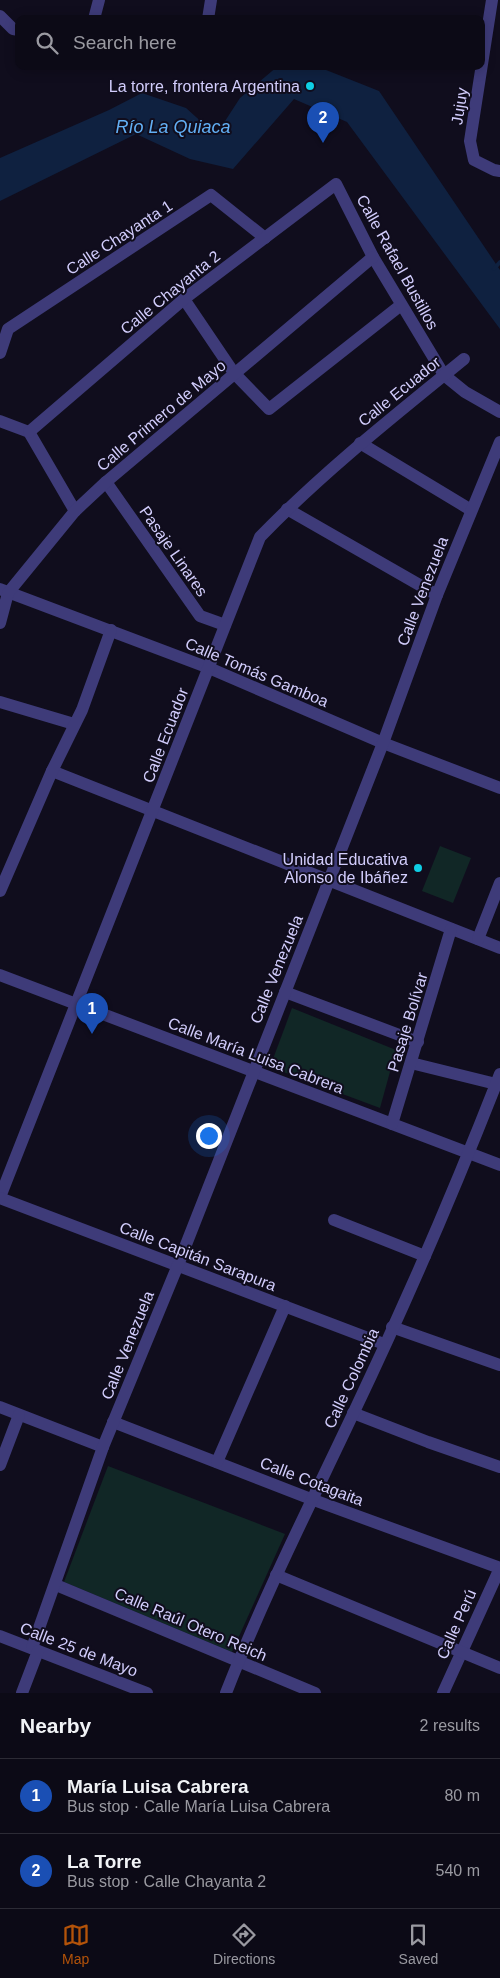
<!DOCTYPE html>
<meta charset="utf-8">
<style>
body{margin:0;font-family:Helvetica,sans-serif;background:#1a1823;color:#f1f3f6}
.you{position:absolute;left:208px;top:1135px;width:18px;height:18px;margin:-12px;border:4px solid #fff;border-radius:50%;background:#1a73e8;box-shadow:0 0 0 8px #1a73e833}
.badge{display:grid;place-items:center;width:32px;height:32px;border-radius:50%;background:#b45309;color:#fff;font-size:16px;font-weight:700}
.pin{position:absolute;translate:-50% -41px;filter:drop-shadow(0 1px 2px #0008)}
.pin::after{content:'';position:absolute;top:26px;width:18px;height:15px;background:inherit;clip-path:polygon(0 0,100% 0,50% 100%)}
.list{margin:0;padding:0;list-style:none}
h2{display:flex;justify-content:space-between;align-items:center;height:65px;margin:0;padding:0 20px;font-size:21px}
h2 small{font-size:16px;font-weight:400;color:#9a9aa1}
.list li{display:grid;grid-template-columns:32px 1fr auto;gap:15px;align-items:center;box-sizing:border-box;height:75px;padding:0 20px;border-top:1px solid #2c2b35}
.list b{display:block;font-size:19px;white-space:nowrap}
.list p{margin:0;font-size:16px;white-space:nowrap;color:#9a9aa1}
.list em{font-size:16px;font-style:normal;color:#9a9aa1}
.icon{flex:none;width:28px;height:28px;fill:none;stroke:currentColor;stroke-width:2;stroke-linecap:round;stroke-linejoin:round}
.map{position:relative;flex:none;width:500px;height:1693px;overflow:hidden}
.search{position:absolute;background:#0c0a16;box-shadow:0 2px 12px #0003;left:15px;right:15px;top:15px;height:55px;display:flex;align-items:center;gap:12px;box-sizing:border-box;padding:0 18px;border-radius:10px;color:#9a9aa1;font-size:19px}
.sheet{height:215px;background:#0c0a16}
nav{display:flex;justify-content:space-around;align-items:center;box-sizing:border-box;height:70px;border-top:1px solid #2c2b35;background:#0c0a16;font-size:14px;color:#9a9aa1}
nav a{display:grid;justify-items:center;gap:2px}
nav .on{color:#b45309}
.map>svg:first-child{display:block}
.green{fill:#112726}
.water{fill:#0f2140}
.lines{fill:none;stroke-linecap:round;stroke-linejoin:round}
.stream{stroke:#0f2140;stroke-width:4}
.minor{stroke:#3e3b79;stroke-width:12}
.poi-dot{fill:#0fcee5;stroke:#100d1d;stroke-width:2}
.labels{text-anchor:middle;stroke-width:4;stroke-linejoin:round;paint-order:stroke}
.poi-label{font-size:16px;fill:#d2cdfc;stroke:#100d1d;text-anchor:end}
.street-label{font-size:16px;fill:#d2cdfc;stroke:#100d1d}
.water-label{font-size:18px;font-style:italic;fill:#62aff4;stroke:#100d1d}
</style>
<div class="map">
<svg width="500" height="1693" viewBox="0 0 500 1693">
<rect width="100%" height="100%" fill="#100d1d"/>
<g class="green">
<polygon points="440,846 471,858 453,903 422,891"/>
<polygon points="292,1008 396,1050 380,1108 270,1067"/>
<polygon points="108,1466 285,1534 232,1652 64,1582"/>
</g>
<polygon class="water" points="278,66 316,66 379,91 500,270 500,329 347,122 294,99 233,169 190,159 136,134 0,201 0,158 109,110 142,93 186,108 216,135 240,98"/>
<g class="lines">
<polyline class="stream" points="494,269 500,262"/>
<g class="minor">
<polyline points="492,0 470,141 474,160 494,170 500,171"/>
<polyline points="0,16 13,29 19,30"/>
<polyline points="94,19 99,0"/>
<polyline points="208,19 211,0"/>
<polyline points="184,299 234,373 269,409 401,305"/>
<polyline points="0,353 8,329 211,195 265,238"/>
<polyline points="0,421 29,432 75,511"/>
<polyline points="29,432 184,299 336,184 373,257 444,375 465,392 500,412"/>
<polyline points="360,443 471,510"/>
<polyline points="106,482 200,616 225,625"/>
<polyline points="287,509 437,595"/>
<polyline points="0,589 209,668 383,743 500,788"/>
<polyline points="0,623 8,593 75,511 106,482 373,257"/>
<polyline points="0,702 74,724"/>
<polyline points="52,771 500,948"/>
<polyline points="0,891 52,771 82,710 111,630"/>
<polyline points="478,939 500,883"/>
<polyline points="0,975 500,1165"/>
<polyline points="285,992 418,1042"/>
<polyline points="411,1063 496,1084"/>
<polyline points="392,1124 451,929"/>
<path d="M 0,1197 C 86,977 174,757 260,537 C 323,472 394,416 464,359"/>
<polyline points="0,1198 384,1344"/>
<polyline points="334,1220 425,1256"/>
<polyline points="392,1327 500,1365"/>
<polyline points="0,1407 103,1447"/>
<polyline points="353,1413 428,1442 500,1467"/>
<polyline points="113,1422 311,1499 500,1568 443,1693"/>
<polyline points="217,1462 285,1306"/>
<polyline points="0,1465 19,1415"/>
<polyline points="276,1575 500,1668"/>
<polyline points="56,1585 315,1693"/>
<polyline points="0,1636 147,1693"/>
<polyline points="32,1648 103,1447 178,1265 383,743 437,595 500,442"/>
<polyline points="22,1693 38,1651"/>
<path d="M 226,1693 C 263,1598 309,1507 353,1414 C 406,1303 455,1189 500,1074"/>
</g>
</g>
<g class="poi-dot">
<circle cx="310" cy="86" r="5"/>
<circle cx="418" cy="868" r="5"/>
</g>
<g class="labels">
<g class="poi-label">
<text x="300" y="92">La torre, frontera Argentina</text>
<text x="408" y="865">Unidad Educativa<tspan x="408" dy="18">Alonso de Ibáñez</tspan></text>
</g>
<g class="street-label">
<text transform="translate(459 106) rotate(-81)" y="6">Jujuy</text>
<text transform="translate(119 237) rotate(-33)" y="6">Calle Chayanta 1</text>
<text transform="translate(398 262) rotate(61)" y="6">Calle Rafael Bustillos</text>
<text transform="translate(170 292) rotate(-39)" y="6">Calle Chayanta 2</text>
<text transform="translate(399 391) rotate(-39)" y="6">Calle Ecuador</text>
<text transform="translate(161 415) rotate(-40)" y="6">Calle Primero de Mayo</text>
<text transform="translate(174 551) rotate(55)" y="6">Pasaje Linares</text>
<text transform="translate(422 591) rotate(-69)" y="6">Calle Venezuela</text>
<text transform="translate(257 672) rotate(23)" y="6">Calle Tomás Gamboa</text>
<text transform="translate(165 735) rotate(-69)" y="6">Calle Ecuador</text>
<text transform="translate(276 969) rotate(-68)" y="6">Calle Venezuela</text>
<text transform="translate(407 1022) rotate(-73)" y="6">Pasaje Bolívar</text>
<text transform="translate(256 1055) rotate(21)" y="6">Calle María Luisa Cabrera</text>
<text transform="translate(198 1256) rotate(21)" y="6">Calle Capitán Sarapura</text>
<text transform="translate(127 1345) rotate(-68)" y="6">Calle Venezuela</text>
<text transform="translate(351 1378) rotate(-65)" y="6">Calle Colombia</text>
<text transform="translate(312 1481) rotate(21)" y="6">Calle Cotagaita</text>
<text transform="translate(191 1624) rotate(23)" y="6">Calle Raúl Otero Reich</text>
<text transform="translate(456 1624) rotate(-66)" y="6">Calle Perú</text>
<text transform="translate(79 1649) rotate(21)" y="6">Calle 25 de Mayo</text>
</g>
<g class="water-label">
<text x="173" y="133">Río La Quiaca</text>
</g>
</g>
</svg>
<div class="you"></div>
<div class="pin badge" style="left:92px;top:1034px;background:#1a4fb4">1</div>
<div class="pin badge" style="left:323px;top:143px;background:#1a4fb4">2</div>
<div class="search"><svg class="icon" aria-label="search" viewBox="0 0 24 24"><circle cx="10" cy="10" r="6"/><path d="M15 15l6 6"/></svg>Search here</div>
</div>
<section class="sheet">
<h2>Nearby<small>2 results</small></h2>
<ul class="list">
<li><span class="badge" style="background:#1a4fb4">1</span><div><b>María Luisa Cabrera</b><p>Bus stop · Calle María Luisa Cabrera</p></div><em>80 m</em></li>
<li><span class="badge" style="background:#1a4fb4">2</span><div><b>La Torre</b><p>Bus stop · Calle Chayanta 2</p></div><em>540 m</em></li>
</ul>
</section>
<nav>
<a class="on"><svg class="icon" aria-label="map" viewBox="0 0 24 24"><path d="M3 6l6-2 6 2 6-2v14l-6 2-6-2-6 2zM9 4v14M15 6v14"/></svg>Map</a>
<a><svg class="icon" aria-label="directions" viewBox="0 0 24 24"><path d="M12 3l9 9-9 9-9-9zM9 14v-3h6M13 9l2 2-2 2"/></svg>Directions</a>
<a><svg class="icon" aria-label="saved" viewBox="0 0 24 24"><path d="M7 4h10v16l-5-4-5 4z"/></svg>Saved</a>
</nav>
